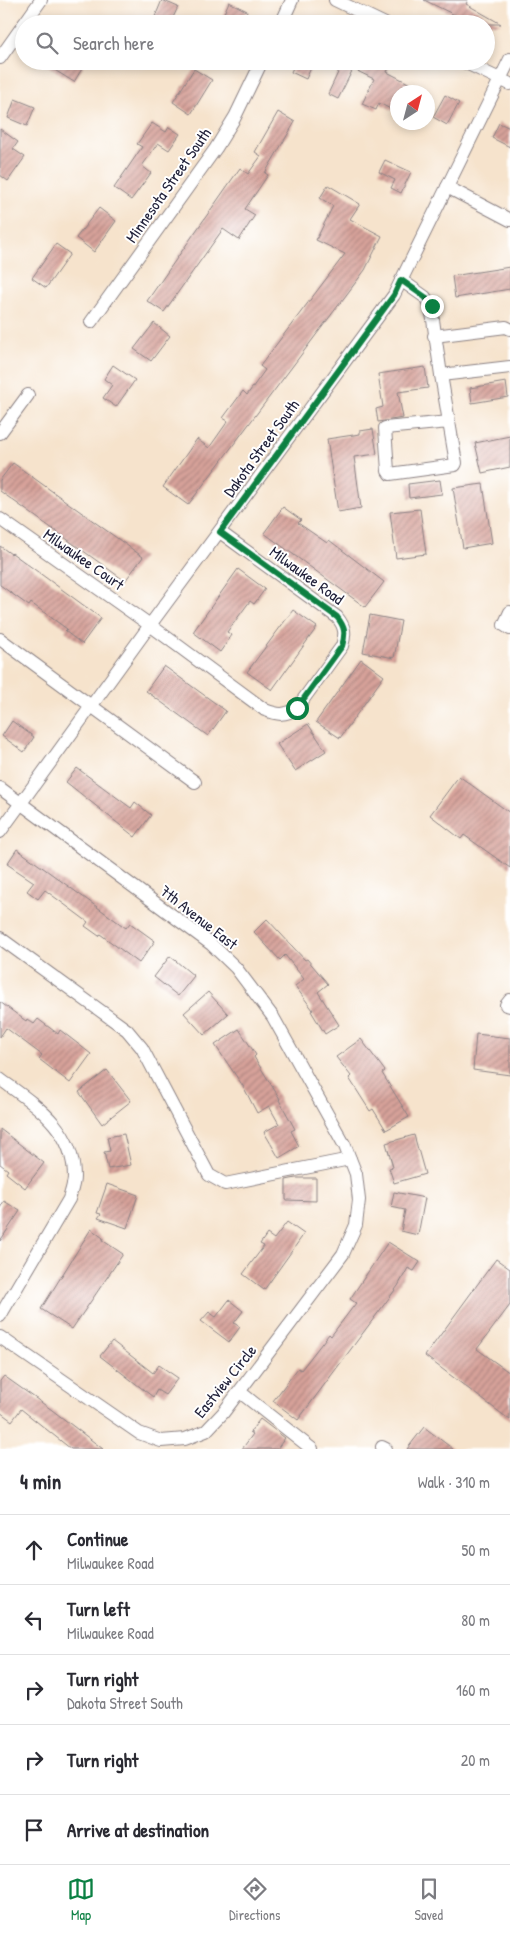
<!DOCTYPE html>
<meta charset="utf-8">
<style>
body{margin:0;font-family:"Patrick Hand",sans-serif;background:#f2f2f3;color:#2b2b33}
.compass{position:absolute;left:390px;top:85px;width:45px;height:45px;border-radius:50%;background:#fff;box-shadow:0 2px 8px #0003;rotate:36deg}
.stop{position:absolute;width:15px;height:15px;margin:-11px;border:4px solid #0b8043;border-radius:50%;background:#fff}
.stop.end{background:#0b8043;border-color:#fff;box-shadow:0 1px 5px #0008}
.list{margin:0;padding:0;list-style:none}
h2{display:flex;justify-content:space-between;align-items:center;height:65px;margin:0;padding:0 20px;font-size:21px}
h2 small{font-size:16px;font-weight:400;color:#7c7c81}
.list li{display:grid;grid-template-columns:32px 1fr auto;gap:15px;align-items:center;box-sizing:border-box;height:70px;padding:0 20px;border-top:1px solid #e1e1e2}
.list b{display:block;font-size:19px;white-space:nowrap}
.list p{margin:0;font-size:16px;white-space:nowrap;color:#7c7c81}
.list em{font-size:16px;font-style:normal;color:#7c7c81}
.icon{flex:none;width:28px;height:28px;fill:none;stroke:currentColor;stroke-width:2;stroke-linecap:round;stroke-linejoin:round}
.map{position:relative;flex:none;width:510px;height:1449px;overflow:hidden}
.search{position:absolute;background:#fff;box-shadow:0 2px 8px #0003;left:15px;right:15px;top:15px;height:55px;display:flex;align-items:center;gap:12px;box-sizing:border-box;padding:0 18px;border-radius:28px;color:#7c7c81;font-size:19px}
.sheet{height:415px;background:#fff}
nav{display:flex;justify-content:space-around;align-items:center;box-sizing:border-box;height:70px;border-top:1px solid #e1e1e2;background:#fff;font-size:14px;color:#7c7c81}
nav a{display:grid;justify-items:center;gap:2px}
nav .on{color:#0b8043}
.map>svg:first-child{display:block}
.building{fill:url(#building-hatch)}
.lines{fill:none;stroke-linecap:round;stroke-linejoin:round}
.minor-casing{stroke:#8c8284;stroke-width:14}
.minor{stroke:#fff;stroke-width:12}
.route{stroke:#0b8043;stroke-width:6}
.labels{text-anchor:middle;stroke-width:4;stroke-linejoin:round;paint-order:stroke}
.street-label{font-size:16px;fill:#22223b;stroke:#fff}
</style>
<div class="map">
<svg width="510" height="1449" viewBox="0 0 510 1449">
<defs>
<pattern id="building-hatch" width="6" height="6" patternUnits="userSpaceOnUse" patternTransform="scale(1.25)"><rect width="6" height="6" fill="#d7a29a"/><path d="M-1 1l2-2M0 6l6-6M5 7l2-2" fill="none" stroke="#ae847f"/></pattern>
</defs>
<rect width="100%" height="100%" fill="#fff"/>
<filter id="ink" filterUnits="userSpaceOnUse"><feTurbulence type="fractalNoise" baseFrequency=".02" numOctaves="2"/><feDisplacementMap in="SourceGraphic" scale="10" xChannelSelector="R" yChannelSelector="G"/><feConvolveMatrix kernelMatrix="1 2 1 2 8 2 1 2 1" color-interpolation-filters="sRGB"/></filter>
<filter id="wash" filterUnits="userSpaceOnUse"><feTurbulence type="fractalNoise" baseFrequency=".0096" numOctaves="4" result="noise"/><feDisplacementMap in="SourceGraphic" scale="20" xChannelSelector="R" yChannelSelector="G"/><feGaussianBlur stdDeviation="1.12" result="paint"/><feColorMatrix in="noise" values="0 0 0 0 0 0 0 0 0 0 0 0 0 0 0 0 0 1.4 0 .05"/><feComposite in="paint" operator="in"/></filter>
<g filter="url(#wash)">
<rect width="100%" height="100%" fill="#f6e3cc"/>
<g id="blocks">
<g class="building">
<polygon points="162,0 178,7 170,24 155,17"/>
<polygon points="424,0 468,0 466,4 501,24 465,24 467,21"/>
<polygon points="229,2 247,11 241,24 219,24"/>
<polygon points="40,61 75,61 83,67 74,82"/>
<polygon points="296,61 314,61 306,79 291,72"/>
<polygon points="338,61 380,61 390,66 387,72 426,92 398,92 398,113 379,103 376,110 362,104 374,79 353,69 338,99 328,94 342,64"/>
<polygon points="194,69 212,80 191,114 173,102"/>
<polygon points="445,95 459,103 447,125 433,117"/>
<polygon points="15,99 35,107 27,126 8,118"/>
<polygon points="278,112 295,122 265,173 268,175 245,209 255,215 239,240 223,229 164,312 147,301 240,168 248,174 261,156 255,152"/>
<polygon points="152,123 166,132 169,127 180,134 169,150 158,143 142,166 151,173 131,200 114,188 142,147 137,144"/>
<polygon points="499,123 510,128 510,147 492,138"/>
<polygon points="0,129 18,142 13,149 25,157 8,181 0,175"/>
<polygon points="385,160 411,172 401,193 391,188 395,180 379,172"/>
<polygon points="328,185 360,204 350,219 382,236 365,270 188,505 163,487 197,439 209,448 228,421 223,418 243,391 247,395 265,370 260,366 345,254 316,240 333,206 320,198"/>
<polygon points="99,208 116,221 94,252 76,238"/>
<polygon points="56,244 70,254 46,288 32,278"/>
<polygon points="510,267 510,289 455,298 452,276"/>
<polygon points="154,323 170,336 151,361 134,349"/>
<polygon points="113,365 135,380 116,407 103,398 112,385 104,379"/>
<polygon points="425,367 428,388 398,392 403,418 378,422 376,409 383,407 378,374"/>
<polygon points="506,382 508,397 472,403 470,388"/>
<polygon points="373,429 377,454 354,457 361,508 338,512 327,439 360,434 360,431"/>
<polygon points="510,436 510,467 482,473 475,443"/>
<polygon points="13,463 143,557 125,581 0,491 0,480"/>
<polygon points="440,480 442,494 409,498 408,484"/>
<polygon points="483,484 492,543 463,548 453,488"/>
<polygon points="283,507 301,520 298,523 327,543 329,540 384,582 365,607 264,533"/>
<polygon points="420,509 426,554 396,558 390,512"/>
<polygon points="0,546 11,554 12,553 101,618 82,644 65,631 67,629 31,603 29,606 0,585"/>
<polygon points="238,569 265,589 254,604 250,601 227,632 232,635 220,652 193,632"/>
<polygon points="293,610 317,627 272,690 247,672"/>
<polygon points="370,615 401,621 394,658 363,652"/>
<polygon points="361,659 384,676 340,738 316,722"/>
<polygon points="164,666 226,711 208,736 146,691"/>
<polygon points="12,721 34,737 24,752 2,736"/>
<polygon points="308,724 326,751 295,771 277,744"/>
<polygon points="77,768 131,808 135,802 151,815 135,837 66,782"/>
<polygon points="459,776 510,813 510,868 464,835 461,839 430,815"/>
<polygon points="17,849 126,928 130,923 155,941 139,963 100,934 99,936 85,926 88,922 45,890 38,899 27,891 34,882 7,864"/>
<polygon points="267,919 305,960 307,959 328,984 318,992 339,1025 325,1034 311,1011 313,1010 295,986 304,979 285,955 280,960 254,932"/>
<polygon points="170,956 194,976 178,996 154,977"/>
<polygon points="208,992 228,1014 204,1035 184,1013"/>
<polygon points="0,1002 26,1021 27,1019 34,1024 38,1019 58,1034 60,1030 91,1054 70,1083 39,1059 42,1055 6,1028 0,1037"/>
<polygon points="239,1029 256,1055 254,1057 280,1099 279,1100 295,1129 291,1131 299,1146 279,1158 264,1132 279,1124 269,1106 257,1113 243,1086 215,1045"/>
<polygon points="476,1034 510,1038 510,1075 473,1070"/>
<polygon points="361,1039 385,1071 382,1073 409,1117 386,1130 373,1109 370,1111 349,1078 351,1076 336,1057"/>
<polygon points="107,1070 131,1101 102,1124 79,1092"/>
<polygon points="0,1129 44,1163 25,1188 6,1173 8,1170 0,1164"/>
<polygon points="124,1134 131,1165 108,1169 104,1152 110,1151 107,1137"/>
<polygon points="414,1135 425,1174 394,1183 389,1168 393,1167 386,1143"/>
<polygon points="296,1178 316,1178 316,1201 286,1200 286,1180"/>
<polygon points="107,1184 138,1195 127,1228 98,1218 101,1214 97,1213"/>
<polygon points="394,1192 425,1198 418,1235 401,1231 405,1210 391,1207"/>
<polygon points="4,1201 20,1211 0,1241 0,1208"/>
<polygon points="287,1222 304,1234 264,1290 243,1274 264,1246 260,1244 267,1234 274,1239"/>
<polygon points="91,1229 103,1238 102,1240 123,1254 72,1329 41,1309"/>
<polygon points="388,1242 420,1262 414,1271 408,1268 398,1286 298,1420 273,1401 298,1368 301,1370 329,1334 331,1336 356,1303 350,1299"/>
<polygon points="496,1259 510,1269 510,1305 477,1349 510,1373 510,1420 425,1356"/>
<polygon points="229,1300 243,1311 234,1323 240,1327 229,1342 201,1321 209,1312 216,1317"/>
<polygon points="112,1341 153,1373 159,1365 178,1378 165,1395 157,1390 153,1397 100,1356"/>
<polygon points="4,1376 52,1410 103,1449 71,1449 21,1409 12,1421 0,1412 0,1381"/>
<polygon points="260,1419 285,1438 277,1449 242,1449 253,1434 250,1432"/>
<polygon points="424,1427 453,1449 407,1449"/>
</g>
</g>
</g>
<g filter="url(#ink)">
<use href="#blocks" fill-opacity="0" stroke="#8c8284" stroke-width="1"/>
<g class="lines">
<g class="minor-casing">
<g id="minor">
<polyline points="335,0 385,24"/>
<polyline points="24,24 41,0"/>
<polyline points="281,24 292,0"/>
<polyline points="0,58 24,24"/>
<polyline points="462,61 510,84"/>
<polyline points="447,187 510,220"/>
<polyline points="401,280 425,297 431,306 441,375 510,367"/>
<polyline points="91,322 216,148 235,117 262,61"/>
<polyline points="434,336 506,327 510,329"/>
<polyline points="441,375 456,463 455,465 390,474 388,471 385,428 449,422"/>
<polyline points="0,433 28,395"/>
<path d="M 0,519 L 150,625 L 265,710 C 278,715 285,716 297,708 L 342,646 C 346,633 345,627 337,617 L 220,532"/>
<polyline points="510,612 504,625 510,629"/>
<polyline points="0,639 195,782"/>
<polyline points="0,788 211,944 236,968 273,1017 345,1146 356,1174 359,1200 356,1225 343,1254 223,1413 206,1431 185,1439 161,1441 139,1433 0,1337"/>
<polyline points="0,832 150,625 394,295 510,59"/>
<polyline points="0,938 127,1030 142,1048 209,1175 225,1184 350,1159"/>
<polyline points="510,1000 506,1005 510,1006"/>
<path d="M 0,1079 C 35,1105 74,1128 74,1177 C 74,1184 71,1192 69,1199 L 0,1316"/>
<polyline points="240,1392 312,1449"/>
<polyline points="382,1447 386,1449"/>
</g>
</g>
<use href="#minor" class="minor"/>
</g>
</g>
<g class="lines" filter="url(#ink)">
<path class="route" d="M 297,708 L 342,646 C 346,633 345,627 337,617 L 220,532 L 394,295 L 401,280 L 425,297 L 432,306"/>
</g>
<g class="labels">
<g class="street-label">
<text transform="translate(168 185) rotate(-55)" y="6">Minnesota Street South</text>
<text transform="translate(261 448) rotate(-54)" y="6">Dakota Street South</text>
<text transform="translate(84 559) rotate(35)" y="6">Milwaukee Court</text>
<text transform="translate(307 575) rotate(36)" y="6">Milwaukee Road</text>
<text transform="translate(199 917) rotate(38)" y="6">7th Avenue East</text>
<text transform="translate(225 1381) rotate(-51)" y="6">Eastview Circle</text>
</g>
</g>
</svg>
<svg class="compass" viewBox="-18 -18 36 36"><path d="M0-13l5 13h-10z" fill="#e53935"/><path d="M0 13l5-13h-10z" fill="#7c7c81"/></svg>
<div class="stop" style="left:297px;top:708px"></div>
<div class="stop end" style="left:432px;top:306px"></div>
<div class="search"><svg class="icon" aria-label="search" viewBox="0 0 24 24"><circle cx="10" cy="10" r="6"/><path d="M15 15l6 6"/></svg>Search here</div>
</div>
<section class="sheet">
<h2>4 min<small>Walk · 310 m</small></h2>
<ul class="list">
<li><svg class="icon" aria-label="ahead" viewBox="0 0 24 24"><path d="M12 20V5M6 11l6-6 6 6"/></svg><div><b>Continue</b><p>Milwaukee Road</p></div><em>50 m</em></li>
<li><svg class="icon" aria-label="left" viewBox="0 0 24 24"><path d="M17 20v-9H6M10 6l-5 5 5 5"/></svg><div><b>Turn left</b><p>Milwaukee Road</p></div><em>80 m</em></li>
<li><svg class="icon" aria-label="right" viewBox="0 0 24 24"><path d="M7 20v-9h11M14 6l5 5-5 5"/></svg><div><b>Turn right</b><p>Dakota Street South</p></div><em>160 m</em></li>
<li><svg class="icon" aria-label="right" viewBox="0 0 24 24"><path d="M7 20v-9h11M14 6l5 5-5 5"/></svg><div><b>Turn right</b></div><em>20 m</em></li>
<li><svg class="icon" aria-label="arrive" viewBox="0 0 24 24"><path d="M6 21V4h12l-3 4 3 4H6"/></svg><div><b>Arrive at destination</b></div></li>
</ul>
</section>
<nav>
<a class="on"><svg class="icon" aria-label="map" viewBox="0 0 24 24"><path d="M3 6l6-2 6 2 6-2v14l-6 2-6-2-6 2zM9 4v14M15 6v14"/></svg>Map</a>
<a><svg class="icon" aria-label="directions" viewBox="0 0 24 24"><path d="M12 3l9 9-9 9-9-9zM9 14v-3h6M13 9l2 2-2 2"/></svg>Directions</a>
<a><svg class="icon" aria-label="saved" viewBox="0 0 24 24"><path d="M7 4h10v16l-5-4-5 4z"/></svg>Saved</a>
</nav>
